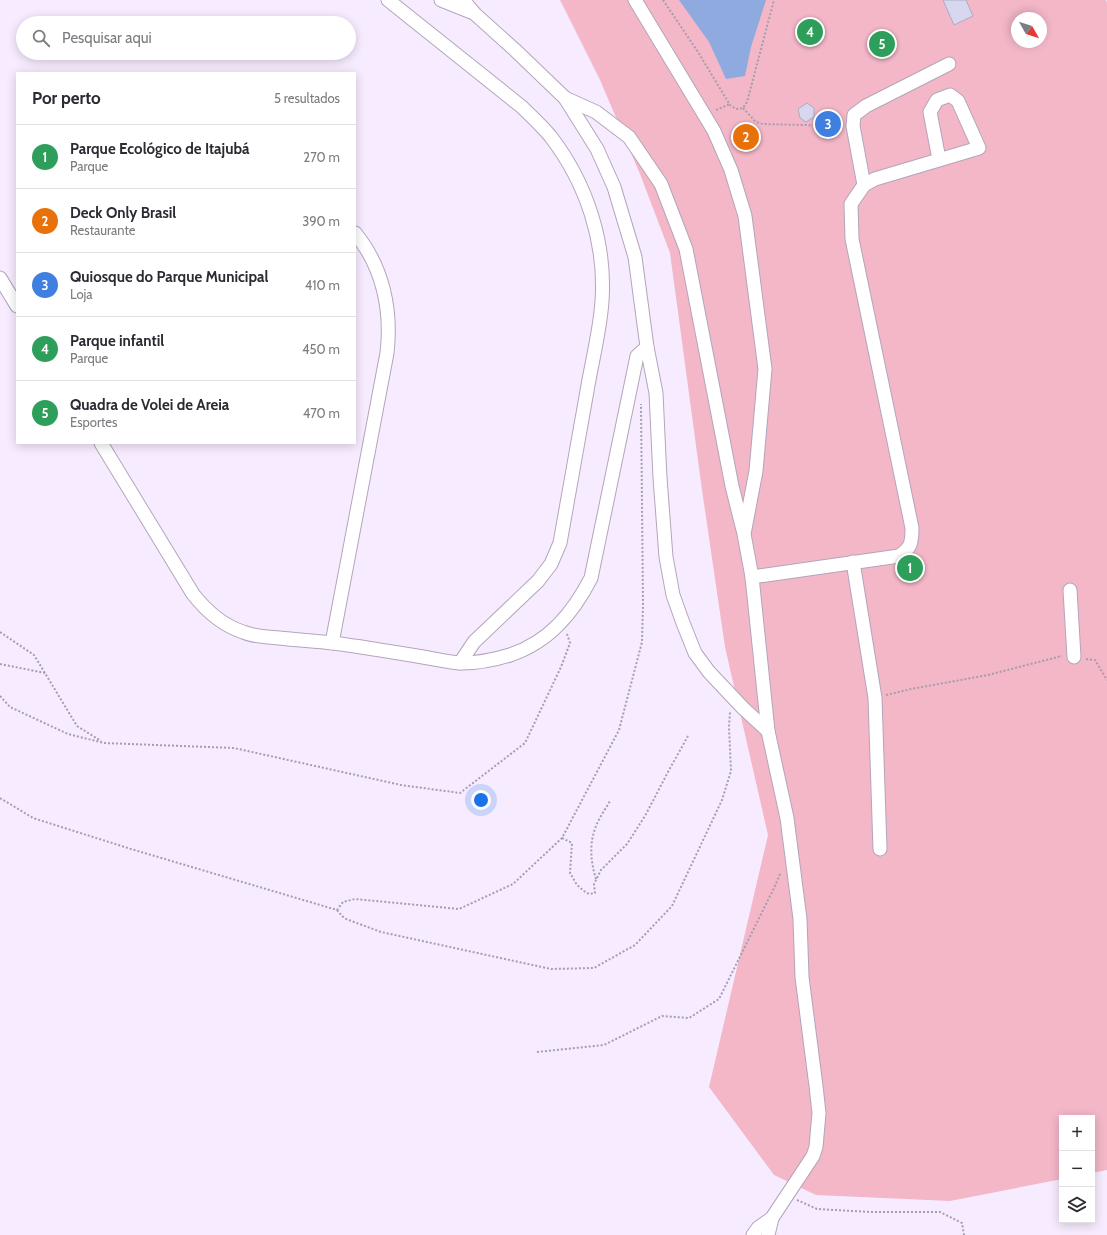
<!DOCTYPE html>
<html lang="pt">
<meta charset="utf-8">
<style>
body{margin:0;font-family:Cabin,sans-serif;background:#f7f7f7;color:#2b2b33}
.controls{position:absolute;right:12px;bottom:12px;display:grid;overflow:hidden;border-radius:0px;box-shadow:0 2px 10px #0003}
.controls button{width:36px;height:36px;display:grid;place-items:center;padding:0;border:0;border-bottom:1px solid #e1e1e2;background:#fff;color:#2b2b33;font:20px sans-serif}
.compass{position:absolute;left:1011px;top:12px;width:36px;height:36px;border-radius:50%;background:#fff;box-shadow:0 2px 10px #0003;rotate:129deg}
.you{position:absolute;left:481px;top:800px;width:14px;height:14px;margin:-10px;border:3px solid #fff;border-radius:50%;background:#1a73e8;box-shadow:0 0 0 6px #1a73e833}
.badge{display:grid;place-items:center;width:26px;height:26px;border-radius:50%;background:#b45309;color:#fff;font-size:13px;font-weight:700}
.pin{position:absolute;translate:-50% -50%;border:2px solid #fff;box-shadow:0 1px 4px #0006}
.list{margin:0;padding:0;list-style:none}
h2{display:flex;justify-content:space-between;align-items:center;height:52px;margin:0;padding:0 16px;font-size:17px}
h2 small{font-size:13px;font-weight:400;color:#7c7c81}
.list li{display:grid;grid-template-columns:26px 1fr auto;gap:12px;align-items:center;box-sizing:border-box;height:64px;padding:0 16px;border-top:1px solid #e1e1e2}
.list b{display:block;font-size:15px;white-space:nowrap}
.list p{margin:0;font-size:13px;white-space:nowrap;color:#7c7c81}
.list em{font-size:13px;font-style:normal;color:#7c7c81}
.icon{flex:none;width:22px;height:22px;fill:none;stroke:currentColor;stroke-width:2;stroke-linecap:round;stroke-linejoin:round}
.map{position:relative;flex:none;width:1107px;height:1235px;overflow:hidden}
.search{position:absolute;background:#fff;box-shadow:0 2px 10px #0003;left:16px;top:16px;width:340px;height:44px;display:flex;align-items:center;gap:10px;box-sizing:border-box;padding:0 14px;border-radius:22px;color:#7c7c81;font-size:15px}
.panel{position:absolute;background:#fff;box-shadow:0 2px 10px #0003;left:16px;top:72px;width:340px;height:372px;border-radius:0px}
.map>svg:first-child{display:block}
.green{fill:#f3b7c8;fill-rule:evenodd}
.water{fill:#8faadf}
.building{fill:#d8d7f0;stroke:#acabc3}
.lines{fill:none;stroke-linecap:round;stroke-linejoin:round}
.minor-casing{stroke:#b3a5bb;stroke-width:15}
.path{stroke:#a69dab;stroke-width:2;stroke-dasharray:2 2;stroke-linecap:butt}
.minor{stroke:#fff;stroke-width:13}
</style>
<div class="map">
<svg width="1107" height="1235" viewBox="0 0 1107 1235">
<rect width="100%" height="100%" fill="#f7ecff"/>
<path class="green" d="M560,0H1106L1107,3V1170L1092,1173V1118H1062V1179L950,1201L816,1195L774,1175L709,1087L768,835L725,647L702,490L670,253L640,174L600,80ZM1017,18H1041V42H1017Z"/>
<polygon class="water" points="679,0 766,0 751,47 745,76 726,79 709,42"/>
<g class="building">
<polygon points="943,0 966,0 973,16 954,25"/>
<polygon points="807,103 814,108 814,117 806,122 800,118 798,109"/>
</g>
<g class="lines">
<g class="minor-casing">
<g id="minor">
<path d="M388,0L522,107C532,117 542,126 551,137C587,184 606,243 602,301C600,331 592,361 587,391C578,442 569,492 560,543L551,564L538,581L474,642L460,663"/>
<polyline points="441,0 471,12"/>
<polyline points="463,0 475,14 515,50 565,98 597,149 614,187 635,257 647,347 656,393 660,478 666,557 673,595 683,623 695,653 709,672 743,708 768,731 787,818 800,919 802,977 816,1086 819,1113 816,1147 813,1156 772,1218 768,1235"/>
<polyline points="635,0 714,131 731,170 745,216 765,369 756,471 744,534 752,577 768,731"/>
<polyline points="565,98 596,112 629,137 661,184 686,249 732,486 743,530"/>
<polyline points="864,185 853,126 854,115 866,106 949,64"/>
<polyline points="0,278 17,306"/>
<path d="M101,443L193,594C207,612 222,625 243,632C255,637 267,637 279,638C297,640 315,641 333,643C363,647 393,652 423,657C436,659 449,663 462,663C478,663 494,660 510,655C549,642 573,613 591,578L637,356L647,347"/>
<polyline points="853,562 875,698 880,849"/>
<path d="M752,577L899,556C911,548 912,543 912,528L852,239L851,204L864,185L875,179L979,148L958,101L950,95L937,100L930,112L939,159"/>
<polyline points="1070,590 1074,657"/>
<path d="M332,643L387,353C392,310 383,267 355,233"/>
<polyline points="753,1235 758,1228 772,1218"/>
</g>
</g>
<g class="path">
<polyline points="663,0 698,52 730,105 736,109 743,108 747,102 774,0"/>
<polyline points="743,108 756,122 763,124 841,126"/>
<polyline points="716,110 730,104"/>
<polyline points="0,632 34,655 77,726 101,741"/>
<polyline points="1086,659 1095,660 1107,680"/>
<polyline points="0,664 45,673"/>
<polyline points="886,695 911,689 988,675 1062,656"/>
<polyline points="0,696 10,707 68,734 104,743 234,748 401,785 460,793 525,743 561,667 570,643 567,634"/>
<polyline points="0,798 33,818 131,849 337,910 343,902 355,899 459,909 513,884 562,838 619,730 642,642 643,604 641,404"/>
<polyline points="562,838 572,843 570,873 577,885 584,891 589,894 595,893 594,884 601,870 627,844 645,816 668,772 688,736"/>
<path d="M596,879C591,863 589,845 595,829C598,819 605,810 610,801"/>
<polyline points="337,910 342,916 346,919 381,932 551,969 594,968 635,945 672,906 722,800 731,771 729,727 730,712"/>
<polyline points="537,1052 604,1045 662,1016 689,1018 719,999 774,888 781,872"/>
<polyline points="797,1200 817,1209 871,1212 940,1212 962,1223 964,1235"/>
</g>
<use href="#minor" class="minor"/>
</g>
</svg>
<div class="controls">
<button>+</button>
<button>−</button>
<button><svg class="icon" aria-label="layers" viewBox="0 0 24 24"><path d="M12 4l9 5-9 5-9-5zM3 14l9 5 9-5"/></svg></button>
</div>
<svg class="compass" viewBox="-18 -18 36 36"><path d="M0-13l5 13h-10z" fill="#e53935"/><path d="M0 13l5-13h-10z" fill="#7c7c81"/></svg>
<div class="you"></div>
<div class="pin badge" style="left:910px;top:568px;background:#2e9e5b">1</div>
<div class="pin badge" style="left:746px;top:137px;background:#e8710a">2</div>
<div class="pin badge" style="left:828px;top:124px;background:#3f7fe0">3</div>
<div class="pin badge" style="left:810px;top:32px;background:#2e9e5b">4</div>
<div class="pin badge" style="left:882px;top:44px;background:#2e9e5b">5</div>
<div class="search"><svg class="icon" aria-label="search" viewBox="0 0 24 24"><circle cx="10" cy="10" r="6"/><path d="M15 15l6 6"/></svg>Pesquisar aqui</div>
<section class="panel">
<h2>Por perto<small>5 resultados</small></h2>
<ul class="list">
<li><span class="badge" style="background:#2e9e5b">1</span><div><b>Parque Ecológico de Itajubá</b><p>Parque</p></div><em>270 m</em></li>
<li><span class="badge" style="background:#e8710a">2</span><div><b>Deck Only Brasil</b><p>Restaurante</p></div><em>390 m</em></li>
<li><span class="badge" style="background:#3f7fe0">3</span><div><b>Quiosque do Parque Municipal</b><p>Loja</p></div><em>410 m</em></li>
<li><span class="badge" style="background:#2e9e5b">4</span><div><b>Parque infantil</b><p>Parque</p></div><em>450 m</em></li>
<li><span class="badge" style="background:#2e9e5b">5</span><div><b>Quadra de Volei de Areia</b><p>Esportes</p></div><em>470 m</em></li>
</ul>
</section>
</div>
